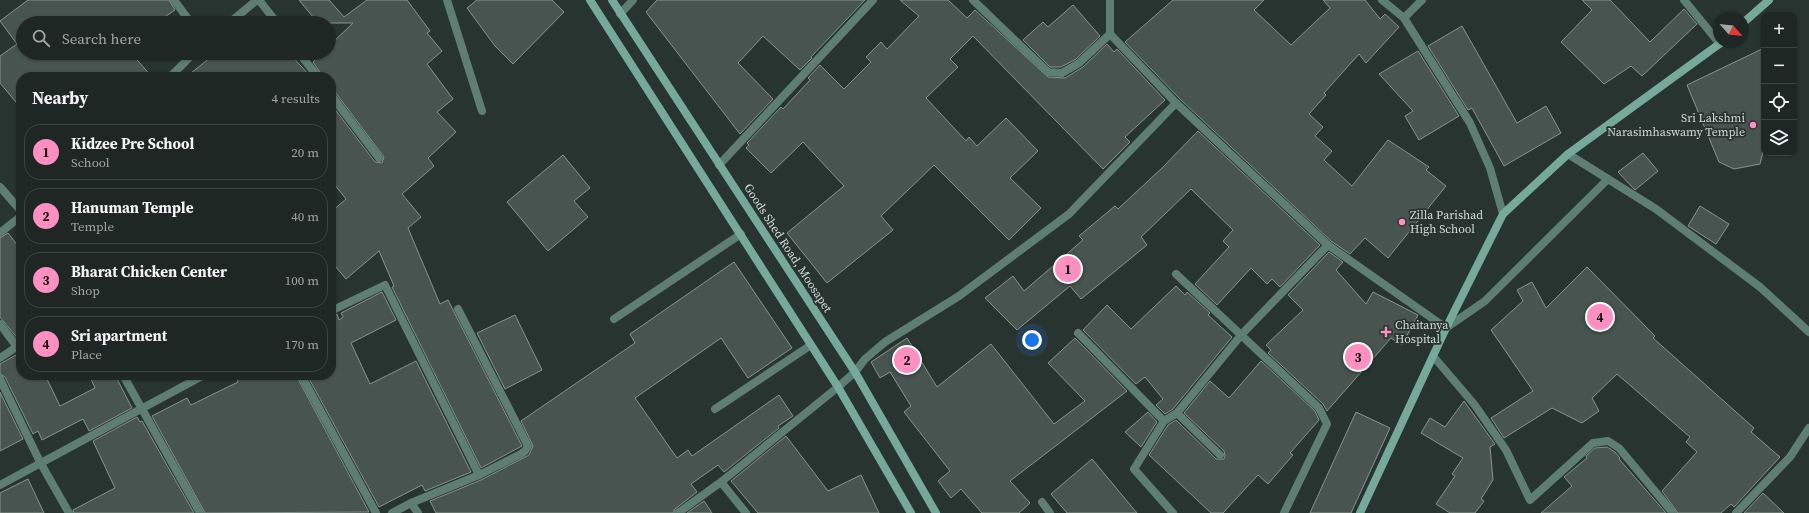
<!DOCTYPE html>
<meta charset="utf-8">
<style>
body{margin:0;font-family:"Source Serif 4",serif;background:#262f2c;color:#f1f3f6}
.controls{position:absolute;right:12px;top:12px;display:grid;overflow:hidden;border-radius:8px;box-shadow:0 1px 3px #0004}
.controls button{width:36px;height:36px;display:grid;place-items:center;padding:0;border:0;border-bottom:1px solid #3c4441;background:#1e2724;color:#f1f3f6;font:20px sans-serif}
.compass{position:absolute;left:1713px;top:12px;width:36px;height:36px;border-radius:50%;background:#1e2724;box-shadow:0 1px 3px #0004;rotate:117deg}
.you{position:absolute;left:1032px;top:340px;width:14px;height:14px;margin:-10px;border:3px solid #fff;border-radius:50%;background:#1a73e8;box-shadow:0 0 0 6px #1a73e833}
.badge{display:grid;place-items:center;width:26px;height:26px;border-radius:50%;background:#fd8fc1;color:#111;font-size:13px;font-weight:700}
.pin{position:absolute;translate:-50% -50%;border:2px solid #fff;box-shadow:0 1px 4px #0006}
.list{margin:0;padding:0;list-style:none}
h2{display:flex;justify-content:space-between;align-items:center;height:52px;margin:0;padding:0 16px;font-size:17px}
h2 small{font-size:13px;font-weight:400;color:#a1a5a6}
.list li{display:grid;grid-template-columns:26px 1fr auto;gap:12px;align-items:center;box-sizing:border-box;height:56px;margin:0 8px 8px;padding:0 8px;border:1px solid #3c4441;border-radius:16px}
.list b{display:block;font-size:15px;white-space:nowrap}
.list p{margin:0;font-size:13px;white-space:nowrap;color:#a1a5a6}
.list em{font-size:13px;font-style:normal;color:#a1a5a6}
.icon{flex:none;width:22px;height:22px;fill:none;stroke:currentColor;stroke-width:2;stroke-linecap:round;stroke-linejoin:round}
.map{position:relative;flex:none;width:1809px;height:513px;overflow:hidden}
.search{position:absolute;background:#1e2724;box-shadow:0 1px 3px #0004;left:16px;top:16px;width:320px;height:44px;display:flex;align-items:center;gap:10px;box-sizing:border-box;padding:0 14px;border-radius:22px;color:#a1a5a6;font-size:15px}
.panel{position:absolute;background:#1e2724;box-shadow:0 1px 3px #0004;left:16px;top:72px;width:320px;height:308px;border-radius:16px}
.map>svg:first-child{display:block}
.building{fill:#48544f;stroke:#86948f}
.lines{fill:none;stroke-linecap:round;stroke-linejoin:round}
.lane{stroke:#5e7e73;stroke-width:8}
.street{stroke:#5e7e73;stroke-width:8}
.secondary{stroke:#76a999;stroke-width:8}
.poi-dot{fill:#fd8fc1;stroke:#283430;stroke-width:1.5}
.labels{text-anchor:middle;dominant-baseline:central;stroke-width:3.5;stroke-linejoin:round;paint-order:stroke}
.poi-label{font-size:12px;fill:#d2d9d6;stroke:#283430;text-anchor:start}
.street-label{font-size:12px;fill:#d2d9d6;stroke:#283430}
</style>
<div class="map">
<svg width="1809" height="513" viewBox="0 0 1809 513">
<rect width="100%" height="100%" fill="#283430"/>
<g class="building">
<polygon points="28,0 169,0 175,10 156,23 23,23 23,53 131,53 152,77 21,77 21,108 0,83 0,56 17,44 0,21"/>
<polygon points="299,0 329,0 344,17 367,0 407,0 430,31 427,33 442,51 427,64 453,99 437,112 456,132 428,158 434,166 402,194 421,217 408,228 440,304 448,300 522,446 481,468 392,287 394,286 379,251 346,279 331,261 331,212 346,199 331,180 331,104 375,162 382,163 384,157 335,92 331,90 331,77 323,77 313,62 322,53 329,53 329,46 353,23 318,23"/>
<polygon points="477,0 552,0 564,12 513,64 495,46 467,8"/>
<polygon points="657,0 865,0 811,57 812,58 800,70 763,36 738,63 773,99 740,134 646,12"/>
<polygon points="900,0 948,0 967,18 975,10 1048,77 1065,78 1083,67 1107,44 1114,52 1117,49 1165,100 1125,137 1130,142 1103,169 973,36 950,59 958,67 926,98 966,141 969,137 977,146 1006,118 1038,151 1010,178 1041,208 1009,240 934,165 881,216 893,230 827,283 787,233 844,186 803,142 771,173 746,148 749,145 747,143 781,107 783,109 810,80 808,78 820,65 844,89 871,62 866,57 881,42 887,49 919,16"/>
<polygon points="1173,0 1264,0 1254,10 1291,45 1330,8 1323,0 1365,0 1380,19 1385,14 1399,27 1366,63 1359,54 1324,93 1326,95 1309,114 1323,127 1315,136 1332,151 1324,160 1352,186 1388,140 1429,167 1426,170 1446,186 1388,258 1365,238 1350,254 1331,241 1180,99 1125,42"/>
<polygon points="1582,0 1610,0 1650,42 1684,9 1697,24 1642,76 1631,66 1604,84 1561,42 1592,10"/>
<polygon points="1073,5 1100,36 1076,59 1061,67 1050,67 1023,40 1043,22 1048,27"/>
<polygon points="248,16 254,23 240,23"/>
<polygon points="1462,26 1517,123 1546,106 1561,133 1504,166 1472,108 1468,110 1428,46"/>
<polygon points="1764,48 1764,148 1760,164 1734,169 1719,162 1687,85"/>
<polygon points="1418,51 1459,116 1419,140 1405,116 1413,111 1379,74"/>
<polygon points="216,53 289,53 311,77 186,77"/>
<polygon points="1198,131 1320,245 1280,287 1272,279 1267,284 1251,268 1217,305 1195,284 1229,247 1223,241 1233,230 1191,189 1141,237 1147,245 1081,299 1070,286 1017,330 985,298 1013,276 1024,291 1083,240 1079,236 1115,206 1118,209 1162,168"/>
<polygon points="1643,153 1658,171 1635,190 1618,172"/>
<polygon points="563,155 590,188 574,201 588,217 548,251 507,202"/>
<polygon points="1700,206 1729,224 1716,244 1688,226"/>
<polygon points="8,233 21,250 21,339 18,339 0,317 0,238"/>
<polygon points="1329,252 1343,262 1336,270 1366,304 1373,292 1418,315 1402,345 1391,338 1327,411 1323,404 1268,353 1271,350 1266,345 1303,310 1288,295"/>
<polygon points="734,262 792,348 748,378 721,338 635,398 677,458 688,450 692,456 779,395 793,416 778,426 779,428 724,472 718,465 691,484 697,492 675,509 673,513 436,513 430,501 481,480 529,455 533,446 521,421 635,343 630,334"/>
<polygon points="1587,267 1655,336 1653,338 1754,428 1751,432 1780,457 1734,507 1731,504 1721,513 1678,513 1662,491 1697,452 1686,442 1690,437 1617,374 1592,398 1599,411 1582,423 1552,408 1504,438 1491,418 1533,391 1491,330 1523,301 1517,290 1532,282 1546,308"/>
<polygon points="1176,286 1185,295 1187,292 1210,313 1208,315 1232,337 1173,409 1165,414 1156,405 1163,399 1145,377 1136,384 1083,330 1107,305 1131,329"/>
<polygon points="382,292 396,320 351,343 370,384 416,361 471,472 425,491 422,485 379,507 307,375 331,375 331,316 337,314 339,320 343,317 341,313"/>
<polygon points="515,315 542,370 505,389 477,333"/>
<polygon points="907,338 937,387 991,344 1054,424 1085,401 1048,363 1075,338 1127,391 1010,481 1030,503 1019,513 982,513 961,489 951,498 938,481 950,471 904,412 911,406 890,372 880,378 871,362"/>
<polygon points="21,352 21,375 45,375 60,406 95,388 89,375 115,375 132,408 89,431 83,419 42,440 38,431 33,434 5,377 0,374 0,364"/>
<polygon points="1261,361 1315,411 1319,420 1290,453 1293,455 1268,484 1258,475 1223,513 1211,513 1149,455 1168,425 1176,420 1216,459 1224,459 1225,456 1224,451 1184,413 1210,381 1229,398"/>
<polygon points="235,375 296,375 369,512 205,513 152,416 187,398 191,405 238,382"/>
<polygon points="0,392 23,439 0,451"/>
<polygon points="1464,401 1495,444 1490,447 1493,480 1481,499 1484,501 1475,513 1450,513 1436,504 1455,476 1452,474 1463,458 1421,433 1430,418 1445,427"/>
<polygon points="1148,412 1157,422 1141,447 1125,432"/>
<polygon points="1356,412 1390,428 1351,513 1310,513"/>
<polygon points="137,417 140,422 142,421 194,513 74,513 73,510 115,488 93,441"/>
<polygon points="786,436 828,491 861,475 879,513 758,513 731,481"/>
<polygon points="1607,447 1615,452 1620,458 1619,459 1666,513 1541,513 1572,486 1564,477 1587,458 1586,456 1595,448"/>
<polygon points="1092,459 1137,513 1067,513 1051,494"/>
<polygon points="28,479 44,513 0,513 0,493"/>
<polygon points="1763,493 1784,513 1744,513"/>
<polygon points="704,501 712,513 687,513"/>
</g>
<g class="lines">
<g class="lane">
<polyline points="614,319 741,234"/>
<polyline points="715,409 811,345"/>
</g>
<g class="street">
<polyline points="174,0 191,23"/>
<polyline points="259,0 277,23"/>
<polyline points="447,0 482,111"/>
<polyline points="973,0 1048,72 1062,73 1079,63 1110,34"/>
<polyline points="1110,0 1110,34 1176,103 1328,245 1446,328 1485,301 1608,179"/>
<polyline points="1382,0 1404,18 1470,123 1490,168 1503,214"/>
<polyline points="1684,0 1720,44"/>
<polyline points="620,14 633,0"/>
<polyline points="1404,18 1422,0"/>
<polyline points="229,23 257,0"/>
<polyline points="299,53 318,77"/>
<polyline points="170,77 194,53"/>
<polyline points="331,95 379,158"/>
<polyline points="1568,154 1656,209 1760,287 1809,332"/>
<polyline points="719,165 873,0"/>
<polyline points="0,187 21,211"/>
<polyline points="0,233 21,216"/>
<polyline points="1176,274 1319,408 1327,424 1284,513"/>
<polyline points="331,311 385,285 479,475"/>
<polyline points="0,324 17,347"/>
<polyline points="1078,333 1164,421"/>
<polyline points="1433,356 1474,404 1506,450 1530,500 1593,443 1608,441 1619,448 1673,513"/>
<polyline points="0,358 21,344"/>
<polyline points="123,375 200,513"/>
<polyline points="301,375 376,513"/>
<polyline points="0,379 40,462 69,513"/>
<polyline points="1177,413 1220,455"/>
<polyline points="721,482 746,513"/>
<polyline points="0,485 204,375"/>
<polyline points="1042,502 1050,513"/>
<polyline points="411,503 418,513"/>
<polyline points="392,513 411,503 479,475 521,454 525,451 528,446 458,309"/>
<polyline points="678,513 721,482 838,387 855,372 865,359 885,342 959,296 1069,214 1176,103"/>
<polyline points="1173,513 1134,469 1164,421 1177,413 1242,334 1328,245"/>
<polyline points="1736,513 1790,457 1809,428"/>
</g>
<g class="secondary">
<polyline points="590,0 838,387 911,513"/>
<polyline points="612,0 855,372 936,513"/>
<polyline points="1743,23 1769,0"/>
<polyline points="1360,513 1446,328 1503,214 1568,154 1722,42"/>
</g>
</g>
<g class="poi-dot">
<circle cx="1753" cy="125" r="4"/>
<circle cx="1402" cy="222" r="4"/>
<path d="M1384 326h4v4h4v4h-4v4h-4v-4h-4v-4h4z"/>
</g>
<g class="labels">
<g class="poi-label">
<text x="1745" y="118" text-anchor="end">Sri Lakshmi<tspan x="1745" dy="14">Narasimhaswamy Temple</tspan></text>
<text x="1410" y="215">Zilla Parishad<tspan x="1410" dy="14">High School</tspan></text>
<text x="1395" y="325">Chaitanya<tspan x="1395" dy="14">Hospital</tspan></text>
</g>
<g class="street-label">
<text transform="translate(788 248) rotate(57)">Goods Shed Road, Moosapet</text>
</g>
</g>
</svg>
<div class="controls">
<button>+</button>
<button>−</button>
<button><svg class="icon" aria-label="locate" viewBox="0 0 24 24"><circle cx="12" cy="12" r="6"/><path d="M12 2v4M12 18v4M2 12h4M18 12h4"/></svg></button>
<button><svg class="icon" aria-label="layers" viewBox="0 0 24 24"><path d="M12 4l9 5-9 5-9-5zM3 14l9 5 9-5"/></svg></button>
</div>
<svg class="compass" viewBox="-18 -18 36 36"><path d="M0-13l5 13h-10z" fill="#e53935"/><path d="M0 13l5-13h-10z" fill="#a1a5a6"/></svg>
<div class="you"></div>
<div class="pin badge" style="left:1068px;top:269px">1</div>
<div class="pin badge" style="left:907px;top:360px">2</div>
<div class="pin badge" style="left:1358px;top:357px">3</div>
<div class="pin badge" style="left:1600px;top:317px">4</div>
<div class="search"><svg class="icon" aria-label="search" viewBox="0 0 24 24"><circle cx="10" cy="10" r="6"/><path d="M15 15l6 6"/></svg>Search here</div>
<section class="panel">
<h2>Nearby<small>4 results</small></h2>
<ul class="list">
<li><span class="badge">1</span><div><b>Kidzee Pre School</b><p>School</p></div><em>20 m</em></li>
<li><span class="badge">2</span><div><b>Hanuman Temple</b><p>Temple</p></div><em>40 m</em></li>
<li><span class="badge">3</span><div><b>Bharat Chicken Center</b><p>Shop</p></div><em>100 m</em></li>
<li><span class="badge">4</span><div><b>Sri apartment</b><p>Place</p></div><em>170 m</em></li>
</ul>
</section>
</div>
